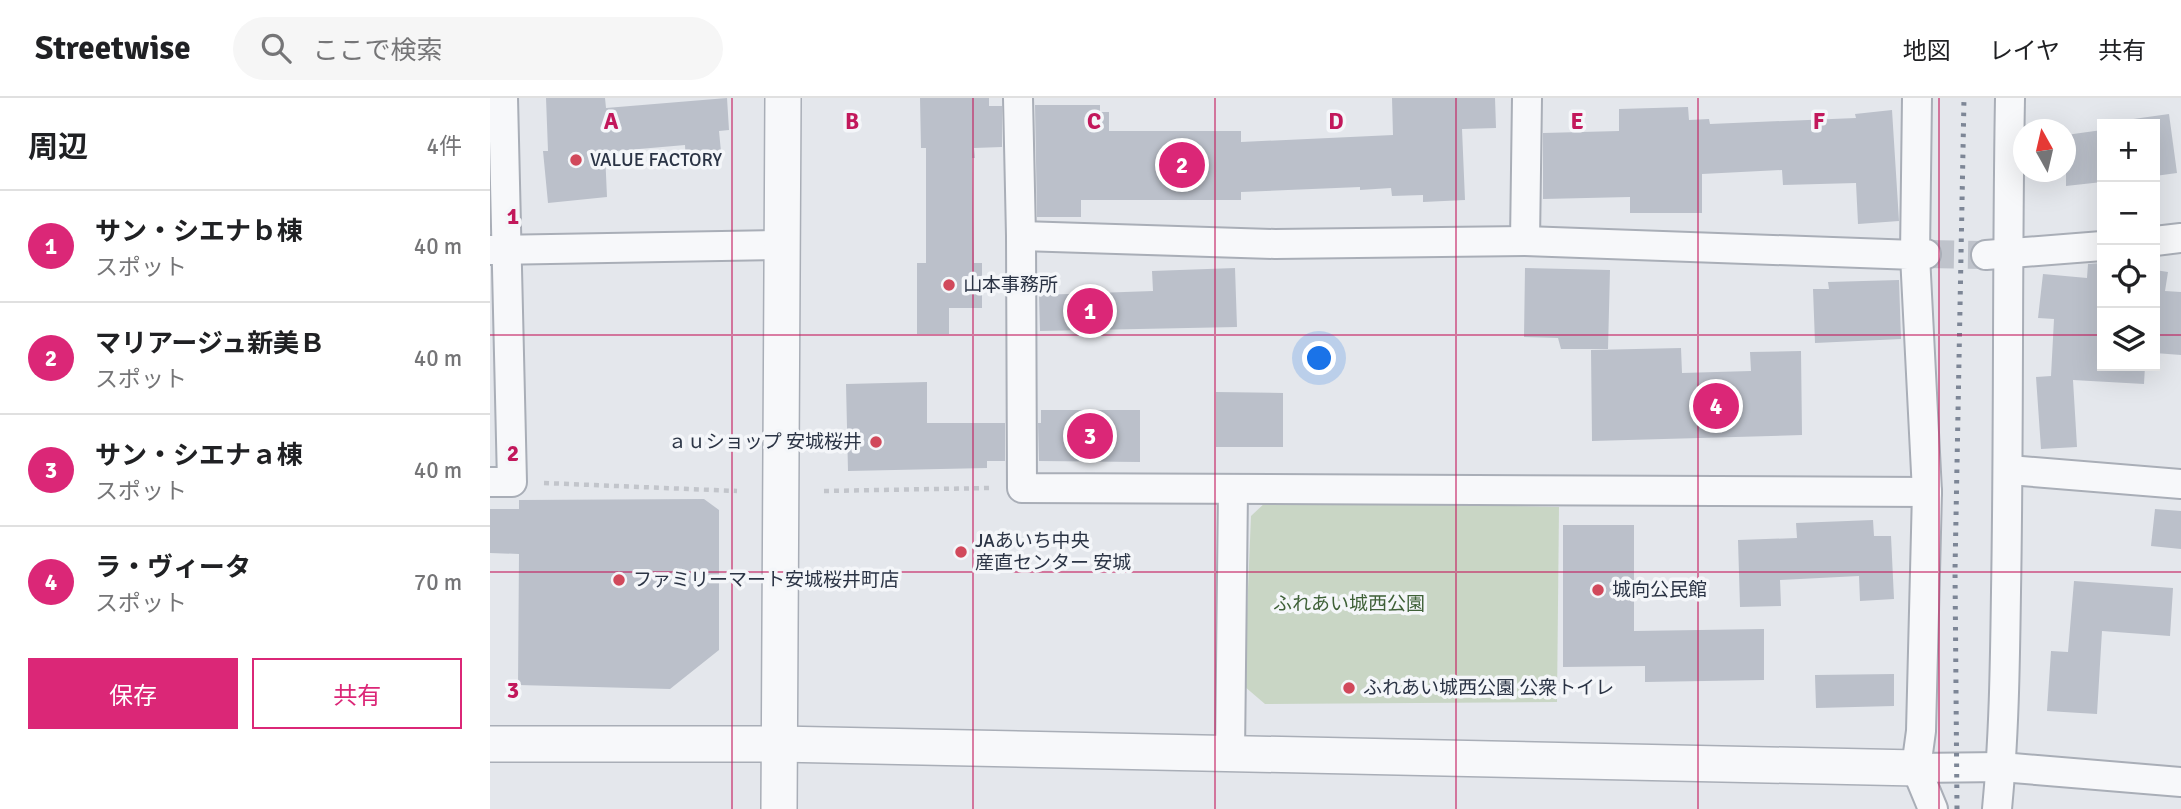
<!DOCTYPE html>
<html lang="ja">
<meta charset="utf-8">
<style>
body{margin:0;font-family:Signika,"Noto Sans JP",sans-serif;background:#f6f6f6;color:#202124}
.controls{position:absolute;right:21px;top:21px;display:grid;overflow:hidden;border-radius:0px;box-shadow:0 7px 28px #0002}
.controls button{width:63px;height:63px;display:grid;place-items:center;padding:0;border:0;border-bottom:2px solid #e0e0e0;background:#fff;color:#202124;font:35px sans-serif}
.compass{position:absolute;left:1523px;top:21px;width:63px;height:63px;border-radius:50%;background:#fff;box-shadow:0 7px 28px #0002;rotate:352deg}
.you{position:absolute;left:830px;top:261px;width:24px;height:24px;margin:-18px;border:5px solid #fff;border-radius:50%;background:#1a73e8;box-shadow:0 0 0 10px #1a73e833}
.badge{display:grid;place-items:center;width:46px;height:46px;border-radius:50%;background:#db2777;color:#fff;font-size:23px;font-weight:700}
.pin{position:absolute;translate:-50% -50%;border:4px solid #fff;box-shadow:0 2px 7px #0006}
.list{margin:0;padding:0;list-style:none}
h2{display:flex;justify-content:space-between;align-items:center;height:91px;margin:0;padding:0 28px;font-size:30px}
h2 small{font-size:23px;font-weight:400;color:#757577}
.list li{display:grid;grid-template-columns:46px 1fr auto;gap:21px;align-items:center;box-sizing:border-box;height:112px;padding:0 28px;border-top:2px solid #e0e0e0}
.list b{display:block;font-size:26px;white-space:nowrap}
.list p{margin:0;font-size:23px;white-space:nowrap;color:#757577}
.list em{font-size:23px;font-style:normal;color:#757577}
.actions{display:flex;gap:14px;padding:21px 28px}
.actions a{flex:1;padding:16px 0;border:2px solid #db2777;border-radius:0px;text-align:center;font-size:24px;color:#db2777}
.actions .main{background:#db2777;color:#fff}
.icon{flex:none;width:38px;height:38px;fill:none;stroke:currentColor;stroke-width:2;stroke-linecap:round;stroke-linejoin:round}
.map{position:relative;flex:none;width:1691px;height:711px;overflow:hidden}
header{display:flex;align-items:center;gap:42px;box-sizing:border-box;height:98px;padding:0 35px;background:#fff;border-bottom:2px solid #e0e0e0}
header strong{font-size:33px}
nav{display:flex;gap:38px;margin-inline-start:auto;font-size:24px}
.search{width:490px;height:63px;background:#f6f6f6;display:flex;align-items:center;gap:18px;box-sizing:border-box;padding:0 24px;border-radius:38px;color:#757577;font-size:26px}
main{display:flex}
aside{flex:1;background:#fff}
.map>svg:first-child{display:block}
.green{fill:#c9d6c5}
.building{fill:#bbc0ca}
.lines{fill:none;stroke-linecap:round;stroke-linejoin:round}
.minor-tunnel{stroke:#bfc3cb;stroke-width:28;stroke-dasharray:28 14;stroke-linecap:butt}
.minor-casing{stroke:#a9aeb7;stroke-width:32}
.tertiary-casing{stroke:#a9aeb7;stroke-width:38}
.path{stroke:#c2c5cb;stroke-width:4.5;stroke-dasharray:5 5;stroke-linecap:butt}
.minor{stroke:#f7f8fa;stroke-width:28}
.tertiary{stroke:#f7f8fa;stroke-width:35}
.rail{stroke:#7d8696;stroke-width:5;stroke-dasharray:3.5 7;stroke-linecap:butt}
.grid{fill:none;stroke:#c2185b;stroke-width:2;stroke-opacity:0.55}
.poi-dot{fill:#d1495b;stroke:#f4f6f9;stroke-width:2.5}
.labels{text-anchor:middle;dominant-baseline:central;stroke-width:7;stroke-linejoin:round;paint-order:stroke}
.poi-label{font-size:19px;fill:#2b3445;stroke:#f4f6f9;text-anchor:start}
.park-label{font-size:19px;fill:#3f6138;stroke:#f4f6f9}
.grid-label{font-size:23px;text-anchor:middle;font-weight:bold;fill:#c2185b;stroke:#f4f6f9;stroke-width:7;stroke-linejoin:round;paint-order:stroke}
</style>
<header>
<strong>Streetwise</strong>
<div class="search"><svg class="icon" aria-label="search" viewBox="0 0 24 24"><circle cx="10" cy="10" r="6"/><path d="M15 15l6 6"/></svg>ここで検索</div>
<nav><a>地図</a><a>レイヤ</a><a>共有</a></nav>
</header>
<main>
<aside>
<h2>周辺<small>4件</small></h2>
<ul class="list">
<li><span class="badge">1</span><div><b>サン・シエナｂ棟</b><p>スポット</p></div><em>40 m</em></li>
<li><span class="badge">2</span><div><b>マリアージュ新美Ｂ</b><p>スポット</p></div><em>40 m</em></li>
<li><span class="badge">3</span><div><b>サン・シエナａ棟</b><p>スポット</p></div><em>40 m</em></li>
<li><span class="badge">4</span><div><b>ラ・ヴィータ</b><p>スポット</p></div><em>70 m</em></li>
</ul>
<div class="actions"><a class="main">保存</a><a>共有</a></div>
</aside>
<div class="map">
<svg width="1691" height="711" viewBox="0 0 1691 711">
<rect width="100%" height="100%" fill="#e4e7ec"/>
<polygon class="green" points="777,403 1069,409 1067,604 775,606 754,588 761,418"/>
<g class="building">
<polygon points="56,0 115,0 116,10 237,0 239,32 229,33 232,64 196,67 195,47 115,54 117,99 58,105 53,53 58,53"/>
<polygon points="430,0 499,0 499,8 512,8 512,49 484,50 485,60 482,60 484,165 492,165 492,210 459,210 459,236 427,236 427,165 436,165 436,50 431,50"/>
<polygon points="902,0 1005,0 1006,30 972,31 975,102 933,104 933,97 902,98 901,90 870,92 870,89 751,94 751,102 591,102 591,119 547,119 545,7 610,7 610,14 619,14 619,33 751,33 751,44 903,37"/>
<polygon points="1198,9 1199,22 1219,21 1220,26 1366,20 1365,16 1402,12 1409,123 1368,126 1366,85 1293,87 1292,72 1212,76 1212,115 1140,115 1140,99 1053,101 1053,35 1129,33 1129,11"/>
<polygon points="1679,16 1687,75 1665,78 1665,26 1636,26 1636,22"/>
<polygon points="1612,32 1612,84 1576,88 1576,37"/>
<polygon points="1612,165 1612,268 1655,268 1654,286 1583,282 1587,349 1551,351 1546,279 1561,278 1564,221 1548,220 1553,176 1597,180 1598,166"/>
<polygon points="745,170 747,229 550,233 549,197 663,193 662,173"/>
<polygon points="1035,170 1120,172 1118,251 1071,251 1068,240 1034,239"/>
<polygon points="1665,172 1678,174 1675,193 1691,194 1691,257 1665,255"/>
<polygon points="1409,182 1411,241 1325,245 1323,191 1339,191 1338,184"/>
<polygon points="1191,250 1192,275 1261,273 1260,254 1311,253 1312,337 1102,343 1101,252"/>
<polygon points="437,284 437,325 515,325 515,363 497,363 497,370 358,373 356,286"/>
<polygon points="726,294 793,295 793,349 726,349"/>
<polygon points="551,312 650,312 650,364 549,363 548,325 551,325"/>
<polygon points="214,401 229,412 229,552 180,591 28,587 29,456 0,455 0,411 29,411 29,402"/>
<polygon points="1665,411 1691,413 1691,451 1661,448"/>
<polygon points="1383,422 1384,438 1401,438 1404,501 1370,503 1369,478 1290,482 1291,508 1250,509 1248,442 1307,440 1306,425"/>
<polygon points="1073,427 1144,427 1144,533 1274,531 1274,582 1155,584 1155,568 1073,569"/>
<polygon points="1584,483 1683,490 1680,538 1612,533 1607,616 1557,613 1561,553 1578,554"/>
<polygon points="1404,576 1404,608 1326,610 1325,577"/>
</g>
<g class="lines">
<polyline class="minor-tunnel" points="1436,156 1496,157"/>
<g class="minor-casing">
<g id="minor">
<polyline points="528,0 531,138 532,390 1437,394"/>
<polyline points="1427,0 1425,157 1436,156"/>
<polyline points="531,138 785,146 1035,143 1425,157 1437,394 1431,633 1426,670 1443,711"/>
<polyline points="1035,143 1037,0"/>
<polyline points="1665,143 1691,140"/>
<polyline points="1,152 292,147"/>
<polyline points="1496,157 1612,148"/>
<polyline points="1519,372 1691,386"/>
<polyline points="0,384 22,384 13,0"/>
<polyline points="740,656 743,391"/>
<polyline points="1426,670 1511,669 1691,684"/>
<path d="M1507,711C1514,639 1515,566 1516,494C1519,329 1517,165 1520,0"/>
</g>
</g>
<g class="tertiary-casing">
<g id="tertiary">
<polyline points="0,646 289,646 1426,670"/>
<polyline points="289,711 293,0"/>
</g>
</g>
<g class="path">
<polyline points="54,385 247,393"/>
<polyline points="334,393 500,390"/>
</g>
<use href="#minor" class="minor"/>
<use href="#tertiary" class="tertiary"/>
<polyline class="rail" points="1467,711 1465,472 1474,0"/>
</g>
<path class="grid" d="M242,0V711M483,0V711M725,0V711M966,0V711M1208,0V711M1449,0V711M0,237H1612M1665,237H1691M0,474H1691"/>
<g class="poi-dot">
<circle cx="86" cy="62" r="7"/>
<circle cx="459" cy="187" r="7"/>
<circle cx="386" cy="344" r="7"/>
<circle cx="471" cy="454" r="7"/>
<circle cx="129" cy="482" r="7"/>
<circle cx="1108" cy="492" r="7"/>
<circle cx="859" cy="590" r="7"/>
</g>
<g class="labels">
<g class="poi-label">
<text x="100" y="62">VALUE FACTORY</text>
<text x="473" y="187">山本事務所</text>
<text x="372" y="344" text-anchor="end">ａｕショップ 安城桜井</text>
<text x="485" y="443">JAあいち中央<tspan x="485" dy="22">産直センター 安城</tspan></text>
<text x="143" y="482">ファミリーマート安城桜井町店</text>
<text x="1122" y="492">城向公民館</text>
<text x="873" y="590">ふれあい城西公園 公衆トイレ</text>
</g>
<g class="park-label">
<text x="859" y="506">ふれあい城西公園</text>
</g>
</g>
<g class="grid-label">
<text x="121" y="31">A</text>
<text x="362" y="31">B</text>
<text x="604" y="31">C</text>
<text x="846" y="31">D</text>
<text x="1087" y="31">E</text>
<text x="1329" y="31">F</text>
<text x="23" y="126">1</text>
<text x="23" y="363">2</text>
<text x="23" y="600">3</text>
</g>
</svg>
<div class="controls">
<button>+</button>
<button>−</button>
<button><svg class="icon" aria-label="locate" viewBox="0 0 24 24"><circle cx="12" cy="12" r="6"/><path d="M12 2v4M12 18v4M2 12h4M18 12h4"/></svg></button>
<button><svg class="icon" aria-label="layers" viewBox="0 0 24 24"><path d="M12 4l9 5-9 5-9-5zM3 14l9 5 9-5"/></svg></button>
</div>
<svg class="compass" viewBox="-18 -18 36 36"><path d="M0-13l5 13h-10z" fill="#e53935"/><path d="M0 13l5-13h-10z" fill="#757577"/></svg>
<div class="you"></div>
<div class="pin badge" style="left:600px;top:213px">1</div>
<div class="pin badge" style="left:692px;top:67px">2</div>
<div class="pin badge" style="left:600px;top:338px">3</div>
<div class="pin badge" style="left:1226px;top:308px">4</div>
</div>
</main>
